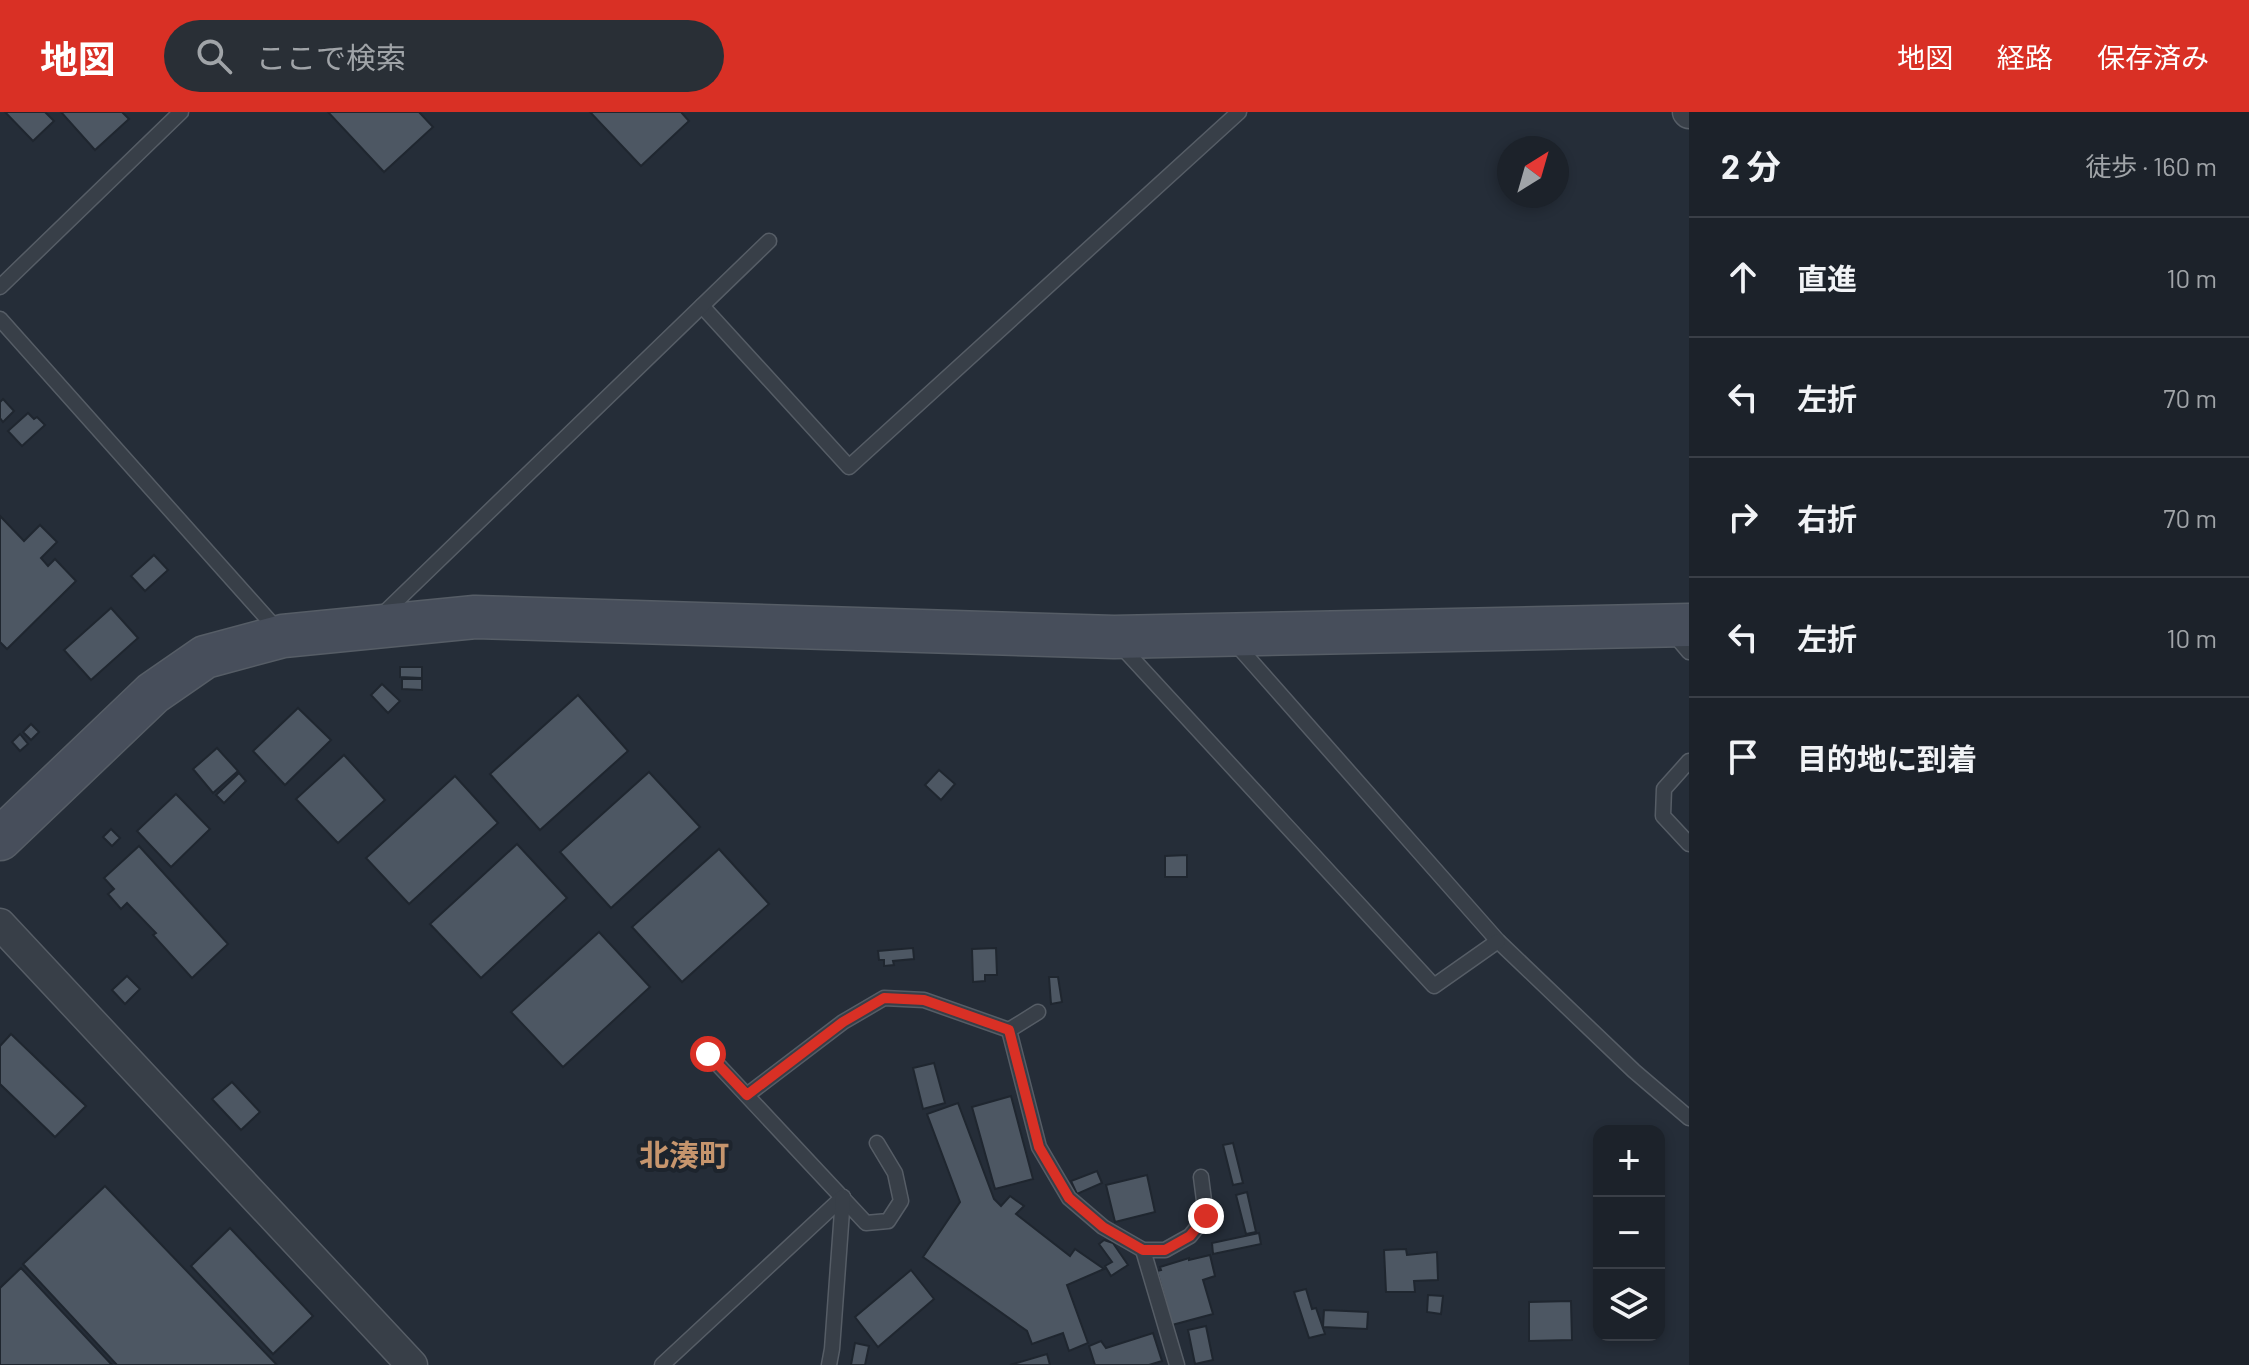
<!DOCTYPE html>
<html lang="ja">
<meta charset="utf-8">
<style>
body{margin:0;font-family:Barlow,"Noto Sans JP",sans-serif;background:#292f36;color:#f1f3f6}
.controls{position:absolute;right:24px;bottom:24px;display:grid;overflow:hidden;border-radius:16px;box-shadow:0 4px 12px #0003}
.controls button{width:72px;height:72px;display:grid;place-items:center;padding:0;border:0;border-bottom:2px solid #3a3f47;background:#1c222a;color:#f1f3f6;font:40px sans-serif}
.compass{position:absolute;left:1497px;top:24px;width:72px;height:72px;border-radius:50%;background:#1c222a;box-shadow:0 4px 12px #0003;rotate:37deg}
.stop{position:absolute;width:24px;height:24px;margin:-18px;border:6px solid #d93025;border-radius:50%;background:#fff}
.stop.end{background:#d93025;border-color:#fff;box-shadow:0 2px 8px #0008}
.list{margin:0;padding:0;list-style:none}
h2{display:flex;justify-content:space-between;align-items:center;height:104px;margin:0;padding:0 32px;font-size:34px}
h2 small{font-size:26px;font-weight:400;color:#a0a4a8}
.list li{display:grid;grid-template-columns:52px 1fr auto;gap:24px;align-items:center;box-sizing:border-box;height:120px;padding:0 32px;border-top:2px solid #3a3f47}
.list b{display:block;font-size:30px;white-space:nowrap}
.list em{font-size:26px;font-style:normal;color:#a0a4a8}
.icon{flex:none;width:44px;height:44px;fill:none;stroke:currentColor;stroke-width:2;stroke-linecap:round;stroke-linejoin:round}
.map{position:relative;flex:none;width:1689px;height:1253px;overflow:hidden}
header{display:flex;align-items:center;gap:48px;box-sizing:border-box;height:112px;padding:0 40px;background:#d93025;color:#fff}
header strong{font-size:38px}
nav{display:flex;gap:44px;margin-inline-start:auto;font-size:28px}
.search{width:560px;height:72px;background:#292f36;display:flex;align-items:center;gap:20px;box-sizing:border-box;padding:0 28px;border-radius:44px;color:#a0a4a8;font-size:30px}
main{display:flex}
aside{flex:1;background:#1c222a}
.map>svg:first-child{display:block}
.building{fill:#4d5763;stroke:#1f262f;stroke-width:2}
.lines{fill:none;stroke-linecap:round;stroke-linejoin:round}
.lane-casing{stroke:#565d66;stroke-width:17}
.street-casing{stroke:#565d66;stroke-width:33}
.secondary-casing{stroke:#565d66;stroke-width:45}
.lane{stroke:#383f48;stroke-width:14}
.street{stroke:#383f48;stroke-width:30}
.secondary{stroke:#474e5b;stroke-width:42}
.route{stroke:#d93025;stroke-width:10}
.labels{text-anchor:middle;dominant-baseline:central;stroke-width:8;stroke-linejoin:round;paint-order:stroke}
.quarter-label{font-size:30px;font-weight:bold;fill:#c6956d;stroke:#1d242d}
</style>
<header>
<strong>地図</strong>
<div class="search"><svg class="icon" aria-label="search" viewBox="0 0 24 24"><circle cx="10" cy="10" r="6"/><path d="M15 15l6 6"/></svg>ここで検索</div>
<nav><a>地図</a><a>経路</a><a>保存済み</a></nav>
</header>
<main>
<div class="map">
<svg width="1689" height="1253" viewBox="0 0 1689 1253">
<rect width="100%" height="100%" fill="#252d38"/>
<g class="building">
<polygon points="5,0 45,0 54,9 33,29"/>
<polygon points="61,0 122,0 129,7 95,38"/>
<polygon points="328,0 419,0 433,15 384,60"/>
<polygon points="590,0 681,0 689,9 641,54"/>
<polygon points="3,287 14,299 3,310 0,306 0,290"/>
<polygon points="28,301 34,307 37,305 45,313 22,334 8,319"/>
<polygon points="0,404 24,429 40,413 57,430 41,446 48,454 55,447 76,469 7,537 0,530"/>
<polygon points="154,443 168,458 145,479 131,464"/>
<polygon points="111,496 138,526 91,568 64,538"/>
<polygon points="400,555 422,555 422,566 400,565"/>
<polygon points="402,567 422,567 422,578 402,577"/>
<polygon points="382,572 400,589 388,601 371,583"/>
<polygon points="578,583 628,639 540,718 490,662"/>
<polygon points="298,596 331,628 285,673 253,639"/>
<polygon points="31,612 39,620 31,628 23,620"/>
<polygon points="20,622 28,632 20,639 12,630"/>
<polygon points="217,636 238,659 213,681 193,657"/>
<polygon points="344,643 385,688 338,731 296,687"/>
<polygon points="939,658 955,672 941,688 925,673"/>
<polygon points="649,660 700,715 611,796 560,740"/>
<polygon points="239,661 246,669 224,691 216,683"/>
<polygon points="455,664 498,711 409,792 366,746"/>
<polygon points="176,682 210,717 171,755 137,719"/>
<polygon points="111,717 120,726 112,734 103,725"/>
<polygon points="517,732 567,786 481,866 430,812"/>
<polygon points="139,734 228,832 192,866 153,823 156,821 127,791 121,797 108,782 114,777 104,766"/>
<polygon points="719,737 769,792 682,870 632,815"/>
<polygon points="1187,743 1187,765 1165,765 1165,744"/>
<polygon points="599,820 650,875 563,955 511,900"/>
<polygon points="913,836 914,847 893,849 894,853 884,854 884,848 879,848 878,839"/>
<polygon points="996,836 997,863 985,863 985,869 973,870 972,837"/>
<polygon points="127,864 140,877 125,892 112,878"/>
<polygon points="1049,865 1058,865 1062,890 1051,892"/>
<polygon points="11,922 86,994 55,1025 0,972 0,934"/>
<polygon points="934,951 945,991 923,997 913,956"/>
<polygon points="232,970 260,1000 241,1018 212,987"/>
<polygon points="1011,984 1033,1067 995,1077 972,995"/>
<polygon points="958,991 994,1087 1001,1094 1010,1084 1024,1094 1016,1102 1070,1144 1075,1137 1104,1157 1067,1173 1088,1231 1069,1239 1063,1221 1032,1232 1027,1219 923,1145 960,1090 927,1002"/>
<polygon points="1233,1031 1243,1071 1233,1073 1223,1033"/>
<polygon points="1097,1059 1102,1071 1077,1082 1071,1069"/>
<polygon points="1147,1063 1155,1100 1115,1110 1106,1073"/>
<polygon points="105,1074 277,1253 117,1253 23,1152"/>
<polygon points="1247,1080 1256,1120 1246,1122 1236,1083"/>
<polygon points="230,1116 313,1204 273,1242 191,1154"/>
<polygon points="1259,1121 1261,1132 1213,1142 1212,1131"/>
<polygon points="1104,1128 1113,1131 1128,1153 1111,1164 1105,1154 1112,1150 1099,1132"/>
<polygon points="1406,1137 1407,1143 1437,1140 1438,1168 1414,1169 1415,1180 1386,1180 1384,1138"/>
<polygon points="1210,1143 1215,1164 1203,1168 1213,1202 1172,1213 1157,1159 1161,1158 1160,1155 1189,1146 1189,1148"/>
<polygon points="21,1156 112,1253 0,1253 0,1176"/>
<polygon points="911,1158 934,1187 878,1235 855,1205"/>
<polygon points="1306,1177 1312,1197 1316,1196 1325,1222 1309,1226 1294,1180"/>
<polygon points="1428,1183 1443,1184 1441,1202 1427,1200"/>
<polygon points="1571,1189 1572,1228 1529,1229 1529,1190"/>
<polygon points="1324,1198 1368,1200 1367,1217 1323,1215"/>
<polygon points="1206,1214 1213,1248 1195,1252 1188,1218"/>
<polygon points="1153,1221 1162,1249 1149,1253 1095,1253 1089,1234 1101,1229 1106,1236"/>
<polygon points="855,1231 869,1234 865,1253 851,1253"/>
<polygon points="1047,1242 1050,1253 1010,1253"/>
</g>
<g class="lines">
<g class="lane-casing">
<g id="lane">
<polyline points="0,175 181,0"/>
<polyline points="702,194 849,355 1239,0"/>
<polyline points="0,207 280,521"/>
<polyline points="381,504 769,129"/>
<polyline points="1672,520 1689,540"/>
<polyline points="1235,531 1498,829 1634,959 1689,1006"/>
<polyline points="1119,532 1434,874 1498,829"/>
<polyline points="1689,649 1664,677 1663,704 1689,732"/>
<polyline points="1038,900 1009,918 1039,1035 1069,1086 1103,1115 1143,1138 1165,1138 1190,1124 1206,1104 1201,1065"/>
<polyline points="708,942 866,1111 888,1109 901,1089 895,1061 877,1031"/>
<polyline points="747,983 843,910 884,886 924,888 1009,918"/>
<polyline points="1143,1138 1177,1253"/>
<polyline points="662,1253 843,1085"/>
<polyline points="829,1253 832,1237 843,1085"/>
</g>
</g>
<g class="street-casing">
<g id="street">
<polyline points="1688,0 1689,1"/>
<polyline points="0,812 412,1253"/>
</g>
</g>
<g class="secondary-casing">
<polyline id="secondary" points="0,727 153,581 205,545 283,524 475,505 1114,525 1689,513"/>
</g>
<use href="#lane" class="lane"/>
<use href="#street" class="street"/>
<use href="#secondary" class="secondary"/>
</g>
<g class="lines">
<polyline class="route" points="708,942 747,983 843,910 884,886 924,888 1009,918 1039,1035 1069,1086 1103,1115 1143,1138 1165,1138 1190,1124 1206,1104"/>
</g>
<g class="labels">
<g class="quarter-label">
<text x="684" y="1042">北湊町</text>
</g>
</g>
</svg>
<div class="controls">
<button>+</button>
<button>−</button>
<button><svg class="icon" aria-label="layers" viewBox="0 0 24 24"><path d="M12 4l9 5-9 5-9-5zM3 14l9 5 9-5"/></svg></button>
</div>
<svg class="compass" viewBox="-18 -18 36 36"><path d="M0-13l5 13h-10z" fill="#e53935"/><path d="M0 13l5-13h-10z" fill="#a0a4a8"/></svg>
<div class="stop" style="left:708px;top:942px"></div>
<div class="stop end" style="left:1206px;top:1104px"></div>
</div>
<aside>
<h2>2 分<small>徒歩 · 160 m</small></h2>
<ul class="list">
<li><svg class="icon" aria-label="ahead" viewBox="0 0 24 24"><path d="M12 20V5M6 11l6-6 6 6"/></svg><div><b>直進</b></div><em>10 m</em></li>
<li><svg class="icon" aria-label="left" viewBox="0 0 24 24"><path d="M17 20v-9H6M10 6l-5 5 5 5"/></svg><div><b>左折</b></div><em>70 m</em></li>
<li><svg class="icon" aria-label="right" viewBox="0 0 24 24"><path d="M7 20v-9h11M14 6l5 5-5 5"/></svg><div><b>右折</b></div><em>70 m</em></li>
<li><svg class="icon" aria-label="left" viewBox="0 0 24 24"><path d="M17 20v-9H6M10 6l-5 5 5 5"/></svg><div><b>左折</b></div><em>10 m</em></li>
<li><svg class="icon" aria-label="arrive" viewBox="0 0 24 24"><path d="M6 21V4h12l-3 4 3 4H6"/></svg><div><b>目的地に到着</b></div></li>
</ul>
</aside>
</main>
